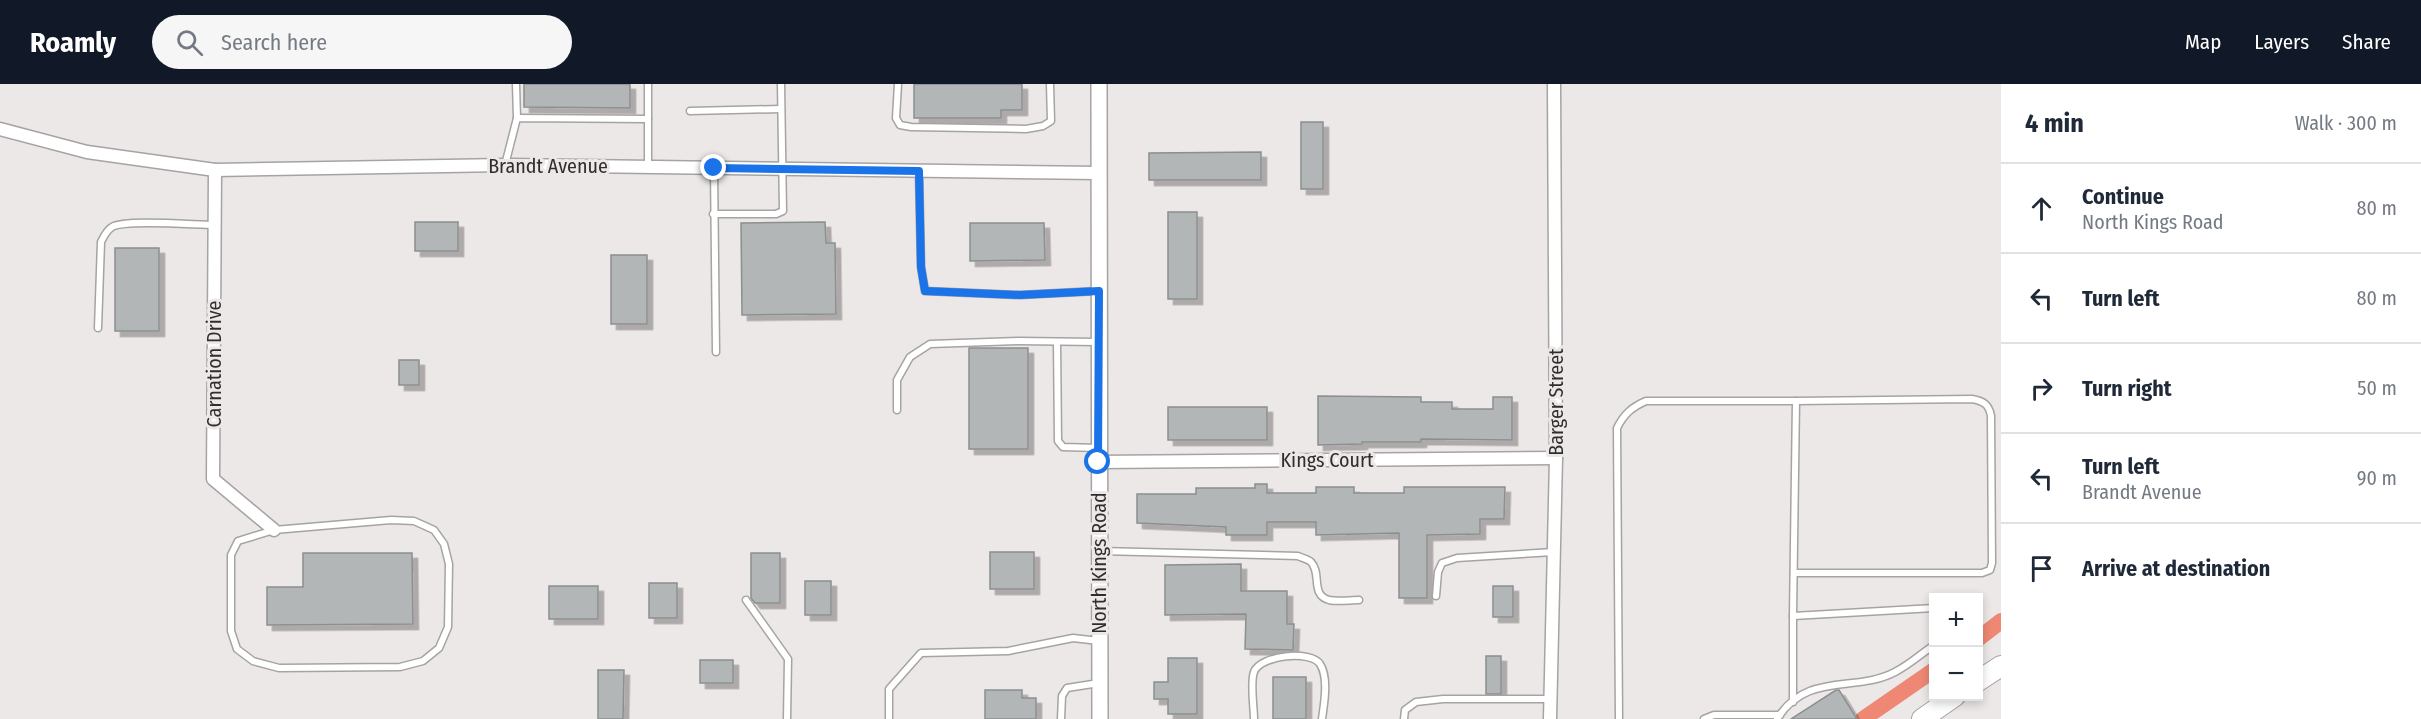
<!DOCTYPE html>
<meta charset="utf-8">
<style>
body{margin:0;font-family:"Fira Sans Condensed",sans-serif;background:#f6f6f7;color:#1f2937}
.controls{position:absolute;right:18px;bottom:18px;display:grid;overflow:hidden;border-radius:0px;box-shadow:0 3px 9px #0003}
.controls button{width:54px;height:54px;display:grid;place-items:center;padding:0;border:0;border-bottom:2px solid #e0e1e3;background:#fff;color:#1f2937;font:30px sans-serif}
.stop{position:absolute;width:18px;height:18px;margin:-14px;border:4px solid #1a73e8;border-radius:50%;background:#fff}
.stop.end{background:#1a73e8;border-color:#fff;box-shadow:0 2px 6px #0008}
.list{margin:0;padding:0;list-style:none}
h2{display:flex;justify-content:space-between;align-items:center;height:78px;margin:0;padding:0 24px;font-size:26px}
h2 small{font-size:20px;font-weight:400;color:#747a83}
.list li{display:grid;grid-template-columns:39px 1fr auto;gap:18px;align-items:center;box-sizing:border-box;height:90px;padding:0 24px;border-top:2px solid #e0e1e3}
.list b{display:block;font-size:22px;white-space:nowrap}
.list p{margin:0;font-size:20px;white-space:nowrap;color:#747a83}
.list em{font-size:20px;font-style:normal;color:#747a83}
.icon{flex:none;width:33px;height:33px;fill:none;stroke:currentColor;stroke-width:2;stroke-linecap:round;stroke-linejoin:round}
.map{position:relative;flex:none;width:2001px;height:635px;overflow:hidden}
header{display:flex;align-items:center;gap:36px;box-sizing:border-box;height:84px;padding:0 30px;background:#111827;color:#fff}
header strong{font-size:28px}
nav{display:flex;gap:33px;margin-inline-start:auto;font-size:21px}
.search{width:420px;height:54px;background:#f6f6f7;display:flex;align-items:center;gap:15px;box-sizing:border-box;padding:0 21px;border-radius:33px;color:#747a83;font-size:22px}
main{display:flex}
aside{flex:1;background:#fff}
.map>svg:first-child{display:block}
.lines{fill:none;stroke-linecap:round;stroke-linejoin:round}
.canal{stroke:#ee8874;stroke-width:16}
.building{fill:#b2b6b7;stroke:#8c8f90;stroke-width:1.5;filter:url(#shadow)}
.service-casing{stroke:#a6a3a2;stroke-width:9}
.minor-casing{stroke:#a6a3a2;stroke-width:15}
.tertiary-casing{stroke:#a6a3a2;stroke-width:18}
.primary-casing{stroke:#a6a3a2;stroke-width:22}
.service{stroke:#fff;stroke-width:6}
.minor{stroke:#fff;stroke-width:12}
.tertiary{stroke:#fff;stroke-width:15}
.primary{stroke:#fff;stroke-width:20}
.route{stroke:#1a73e8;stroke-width:8}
.labels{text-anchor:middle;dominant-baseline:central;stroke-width:6;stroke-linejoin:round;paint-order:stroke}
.street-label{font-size:20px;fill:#2f2d2d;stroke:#ece8e7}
</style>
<header>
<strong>Roamly</strong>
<div class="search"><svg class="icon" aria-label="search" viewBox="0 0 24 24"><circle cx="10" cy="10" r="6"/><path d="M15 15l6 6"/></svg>Search here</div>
<nav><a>Map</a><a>Layers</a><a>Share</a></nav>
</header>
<main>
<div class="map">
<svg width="2001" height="635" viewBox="0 0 2001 635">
<defs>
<filter id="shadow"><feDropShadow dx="5.5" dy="5.5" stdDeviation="0" flood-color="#0004"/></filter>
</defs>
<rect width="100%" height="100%" fill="#ece8e7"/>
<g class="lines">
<g class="canal">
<polyline points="1978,555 2001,537"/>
<polyline points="1863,635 1934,586"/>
</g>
</g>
<g class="building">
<polygon points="524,0 630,0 630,24 524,23"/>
<polygon points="914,0 1022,0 1022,26 1001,26 1001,34 914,34"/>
<rect x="1301" y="38" width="22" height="67"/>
<polygon points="1261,68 1261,96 1149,96 1149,69"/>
<rect x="1168" y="128" width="29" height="87"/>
<rect x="415" y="138" width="43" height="29"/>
<polygon points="825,138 826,159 835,159 836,230 742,231 741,139"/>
<polygon points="970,139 1044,139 1045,176 970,177"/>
<rect x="115" y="164" width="44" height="83"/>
<rect x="611" y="171" width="36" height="69"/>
<rect x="969" y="264" width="59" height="101"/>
<rect x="399" y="276" width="20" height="25"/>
<polygon points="1318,312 1421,313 1421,318 1452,318 1452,325 1493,325 1493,313 1512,313 1512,356 1421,355 1421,358 1362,358 1362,360 1318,361"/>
<rect x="1168" y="323" width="99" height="33"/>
<polygon points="1255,400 1267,400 1267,409 1316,409 1316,403 1354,403 1354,409 1404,409 1404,403 1505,403 1504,435 1480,435 1480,450 1427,451 1427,514 1399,514 1399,449 1316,451 1316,438 1267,438 1267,451 1226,451 1226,443 1137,439 1137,410 1196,410 1196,404 1255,404"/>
<rect x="990" y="468" width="44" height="37"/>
<polygon points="303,469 412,469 413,540 267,541 267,503 303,503"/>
<polygon points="751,469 780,469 780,519 755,519 751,514"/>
<polygon points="1241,480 1241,507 1287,507 1287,540 1294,540 1293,566 1245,565 1246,530 1165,531 1165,481"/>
<rect x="805" y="497" width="26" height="34"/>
<rect x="649" y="499" width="28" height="35"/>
<rect x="549" y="502" width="49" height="33"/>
<rect x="1493" y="502" width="20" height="31"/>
<rect x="1486" y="572" width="15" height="38"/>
<polygon points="1168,574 1197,574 1197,630 1168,630 1168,615 1154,615 1154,598 1168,598"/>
<rect x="700" y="576" width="33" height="23"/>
<polygon points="598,586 624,586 623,635 598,635"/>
<rect x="1273" y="593" width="33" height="42"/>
<polygon points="985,606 1022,606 1022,614 1036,614 1036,635 985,635"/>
<polygon points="1836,606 1839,606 1857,635 1791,635"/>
</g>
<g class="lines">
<g class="service-casing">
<g id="service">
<polyline points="516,0 517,34"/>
<polyline points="898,0 896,34 900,41 911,43 1026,45 1043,42 1051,37 1050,0"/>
<polyline points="690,27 781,25"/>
<polyline points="648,35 648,0"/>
<polyline points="505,81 517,34 648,35 648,83"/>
<polyline points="714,84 716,268"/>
<polyline points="919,87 921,183 925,207 1020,211 1098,207"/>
<polyline points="713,130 776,130 783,127 781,0"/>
<path d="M98,244L101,158C104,152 106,147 112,143C125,135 195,141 214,141"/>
<polyline points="1057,258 1058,357 1063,363 1098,364"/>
<polyline points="897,326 897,296 910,273 930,260 1018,257 1098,258"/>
<polygon points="391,436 414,437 434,446 444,460 449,480 448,543 439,564 423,577 400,583 279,584 253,577 237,565 231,547 231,471 238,457 274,446"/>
<path d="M1100,467L1298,472C1302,474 1308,475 1311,478C1322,489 1310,511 1329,516C1338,518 1350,516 1359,516"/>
<path d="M1794,489H1982L1990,486L1992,479L1991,332C1989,320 1983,317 1972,315L1796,317"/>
<polyline points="1436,512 1438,488 1442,479 1457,474 1554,468"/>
<polyline points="746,516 788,575 787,635"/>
<polyline points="1793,532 1793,618"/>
<polyline points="889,635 889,605 921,569 1008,567 1073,554 1099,557"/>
<polyline points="1061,635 1062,612 1067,604 1099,599"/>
<path d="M1254,635C1254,624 1250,598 1254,588C1260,571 1311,566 1320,580C1329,594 1324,620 1322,635"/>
<polyline points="1404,635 1405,626 1416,618 1443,615 1551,615"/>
<path d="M1619,635L1617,344C1624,330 1632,323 1646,317H1796L1793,532L1934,524"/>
<polyline points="1704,635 1714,631 1780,631"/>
<path d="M1777,635C1807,587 1855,609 1895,588C1909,581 1921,570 1934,561"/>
</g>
</g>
<g class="minor-casing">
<g id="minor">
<polyline points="0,45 87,68 215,86 504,81 1099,89"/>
<polyline points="215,86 213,395 274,446"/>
<polyline points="1098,378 1556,374"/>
<polyline points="1550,635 1556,374 1554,0"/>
</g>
</g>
<g class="tertiary-casing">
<polyline id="tertiary" points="1099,0 1100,635"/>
</g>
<g class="primary-casing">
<g id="primary">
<polyline points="1978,597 2001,582"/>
<polyline points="1922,635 1955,612"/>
</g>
</g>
<use href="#service" class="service"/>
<use href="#minor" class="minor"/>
<use href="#tertiary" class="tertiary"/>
<use href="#primary" class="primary"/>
</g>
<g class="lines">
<polyline class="route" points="714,84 919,87 921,183 925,207 1020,211 1099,207 1098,378"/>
</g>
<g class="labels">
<g class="street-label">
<text x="548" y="82">Brandt Avenue</text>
<text transform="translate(214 280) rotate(-90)">Carnation Drive</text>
<text transform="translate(1556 318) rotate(-90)">Barger Street</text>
<text x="1327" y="376">Kings Court</text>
<text transform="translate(1099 479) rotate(-90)">North Kings Road</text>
</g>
</g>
</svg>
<div class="controls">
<button>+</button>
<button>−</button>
</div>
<div class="stop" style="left:1098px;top:378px"></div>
<div class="stop end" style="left:714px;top:84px"></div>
</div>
<aside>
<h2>4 min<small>Walk · 300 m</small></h2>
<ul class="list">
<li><svg class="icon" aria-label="ahead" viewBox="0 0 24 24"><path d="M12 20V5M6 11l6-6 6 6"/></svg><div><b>Continue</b><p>North Kings Road</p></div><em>80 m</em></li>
<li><svg class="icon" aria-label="left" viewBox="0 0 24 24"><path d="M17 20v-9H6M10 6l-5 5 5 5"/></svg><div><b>Turn left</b></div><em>80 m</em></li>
<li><svg class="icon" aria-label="right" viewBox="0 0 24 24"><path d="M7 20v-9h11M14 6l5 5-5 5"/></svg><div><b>Turn right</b></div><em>50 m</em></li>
<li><svg class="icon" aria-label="left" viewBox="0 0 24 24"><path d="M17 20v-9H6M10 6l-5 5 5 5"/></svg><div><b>Turn left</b><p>Brandt Avenue</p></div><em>90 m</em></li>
<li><svg class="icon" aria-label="arrive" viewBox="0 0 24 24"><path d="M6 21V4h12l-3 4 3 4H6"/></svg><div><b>Arrive at destination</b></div></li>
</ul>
</aside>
</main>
